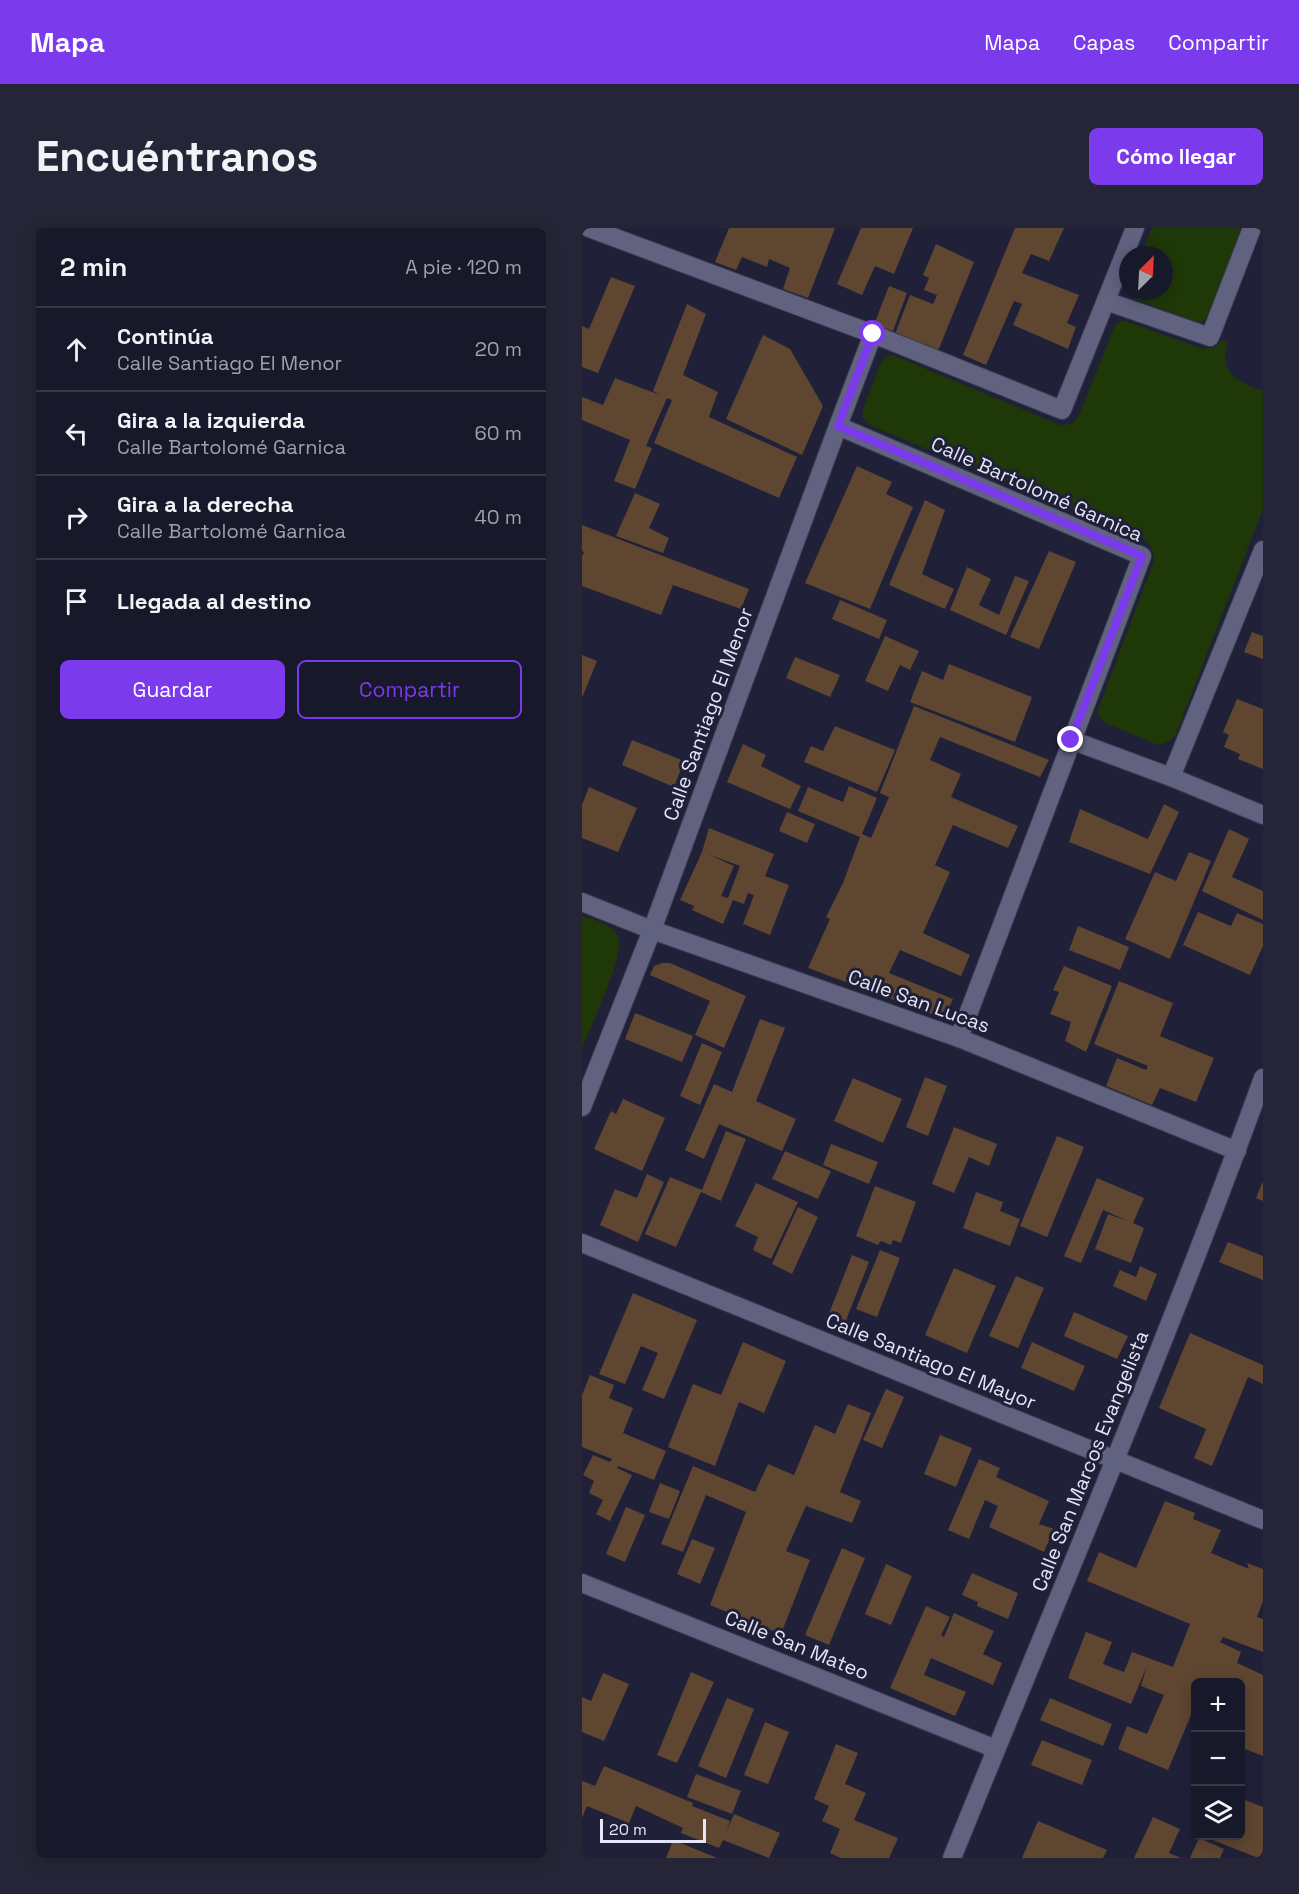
<!DOCTYPE html>
<html lang="es">
<meta charset="utf-8">
<style>
body{margin:0;font-family:"Space Grotesk",sans-serif;background:#252537;color:#f1f3f6}
.controls{position:absolute;right:18px;bottom:18px;display:grid;overflow:hidden;border-radius:9px;box-shadow:0 3px 15px #0003}
.controls button{width:54px;height:54px;display:grid;place-items:center;padding:0;border:0;border-bottom:2px solid #363747;background:#18182b;color:#f1f3f6;font:30px sans-serif}
.compass{position:absolute;left:537px;top:18px;width:54px;height:54px;border-radius:50%;background:#18182b;box-shadow:0 3px 15px #0003;rotate:24deg}
.scale{position:absolute;left:18px;bottom:15px;width:106px;box-sizing:border-box;padding-left:6px;border:3px solid #e4e6f7;border-top:0;font-size:16px;line-height:21px;white-space:nowrap;color:#e4e6f7;-webkit-text-stroke:4px #202039;paint-order:stroke}
.stop{position:absolute;width:18px;height:18px;margin:-14px;border:4px solid #7c3aed;border-radius:50%;background:#fff}
.stop.end{background:#7c3aed;border-color:#fff;box-shadow:0 2px 6px #0008}
.list{margin:0;padding:0;list-style:none}
h2{display:flex;justify-content:space-between;align-items:center;height:78px;margin:0;padding:0 24px;font-size:26px}
h2 small{font-size:20px;font-weight:400;color:#9fa0a9}
.list li{display:grid;grid-template-columns:39px 1fr auto;gap:18px;align-items:center;box-sizing:border-box;height:84px;padding:0 24px;border-top:2px solid #363747}
.list b{display:block;font-size:22px;white-space:nowrap}
.list p{margin:0;font-size:20px;white-space:nowrap;color:#9fa0a9}
.list em{font-size:20px;font-style:normal;color:#9fa0a9}
.actions{display:flex;gap:12px;padding:18px 24px}
.actions a{flex:1;padding:14px 0;border:2px solid #7c3aed;border-radius:9px;text-align:center;font-size:21px;color:#7c3aed}
.actions .main{background:#7c3aed;color:#fff}
.icon{flex:none;width:33px;height:33px;fill:none;stroke:currentColor;stroke-width:2;stroke-linecap:round;stroke-linejoin:round}
.map{position:relative;flex:none;width:681px;height:1630px;overflow:hidden;border-radius:9px}
header{display:flex;align-items:center;gap:36px;box-sizing:border-box;height:84px;padding:0 30px;background:#7c3aed;color:#fff}
header strong{font-size:28px}
nav{display:flex;gap:33px;margin-inline-start:auto;font-size:21px}
.intro{display:flex;align-items:center;justify-content:space-between;box-sizing:border-box;height:144px;padding:0 36px}
h1{margin:0;font-size:42px}
.button{padding:15px 27px;border-radius:9px;background:#7c3aed;color:#fff;font-size:21px;font-weight:700}
main{display:flex;gap:36px;padding:0 36px}
aside{flex:1;background:#18182b;border-radius:9px;box-shadow:0 3px 15px #0003}
.map>svg:first-child{display:block}
.green{fill:#1e3808}
.building{fill:#5e4631;fill-rule:evenodd}
.lines{fill:none;stroke-linecap:round;stroke-linejoin:round}
.minor-casing{stroke:#3a3a4f;stroke-width:20}
.minor{stroke:#616280;stroke-width:18}
.route{stroke:#7c3aed;stroke-width:8}
.labels{text-anchor:middle;dominant-baseline:central;stroke-width:6;stroke-linejoin:round;paint-order:stroke}
.street-label{font-size:20px;fill:#e4e6f7;stroke:#202039}
</style>
<header>
<strong>Mapa</strong>
<nav><a>Mapa</a><a>Capas</a><a>Compartir</a></nav>
</header>
<div class="intro"><h1>Encuéntranos</h1><a class="button">Cómo llegar</a></div>
<main>
<aside>
<h2>2 min<small>A pie · 120 m</small></h2>
<ul class="list">
<li><svg class="icon" aria-label="ahead" viewBox="0 0 24 24"><path d="M12 20V5M6 11l6-6 6 6"/></svg><div><b>Continúa</b><p>Calle Santiago El Menor</p></div><em>20 m</em></li>
<li><svg class="icon" aria-label="left" viewBox="0 0 24 24"><path d="M17 20v-9H6M10 6l-5 5 5 5"/></svg><div><b>Gira a la izquierda</b><p>Calle Bartolomé Garnica</p></div><em>60 m</em></li>
<li><svg class="icon" aria-label="right" viewBox="0 0 24 24"><path d="M7 20v-9h11M14 6l5 5-5 5"/></svg><div><b>Gira a la derecha</b><p>Calle Bartolomé Garnica</p></div><em>40 m</em></li>
<li><svg class="icon" aria-label="arrive" viewBox="0 0 24 24"><path d="M6 21V4h12l-3 4 3 4H6"/></svg><div><b>Llegada al destino</b></div></li>
</ul>
<div class="actions"><a class="main">Guardar</a><a>Compartir</a></div>
</aside>
<div class="map">
<svg width="681" height="1630" viewBox="0 0 681 1630">
<rect width="100%" height="100%" fill="#202039"/>
<g class="green">
<polygon points="570,0 659,0 628,85 620,94 614,94 553,71 547,63 582,63 582,27 559,27"/>
<path d="M541,92L621,121L634,119L639,112L646,114C636,145 656,154 681,163V281L594,506L589,512L576,517L521,494L515,484L572,333C572,322 569,317 561,310L289,198L281,189V182L299,134L304,128L311,127L478,197C488,197 492,196 497,187L533,97Z"/>
<path d="M0,688C13,692 29,695 36,709C44,726 8,799 0,820Z"/>
</g>
<g class="building">
<polygon points="147,0 253,0 226,70 201,61 208,40 187,31 185,39 160,29 154,42 133,34"/>
<polygon points="279,0 331,0 312,46 293,38 280,67 255,56"/>
<polygon points="433,0 482,0 467,33 449,26 440,45 497,67 485,95 494,99 486,121 431,97 440,76 432,73 404,137 381,127"/>
<polygon points="354,16 392,34 356,123 313,106 328,67 351,76 355,67 342,62 347,50 341,47"/>
<polygon points="29,49 53,58 16,145 0,139 0,98 7,101"/>
<polygon points="307,58 325,65 311,103 292,97"/>
<polygon points="105,76 124,86 101,147 136,164 127,189 215,229 197,270 72,215 90,172 85,170 64,218 70,220 53,261 32,253 48,212 0,192 0,169 21,177 33,150 78,167 71,163"/>
<polygon points="181,107 208,121 241,178 220,227 144,191"/>
<polygon points="275,238 310,254 304,266 331,279 288,381 223,355"/>
<polygon points="53,265 78,276 67,300 87,310 81,325 34,308"/>
<polygon points="343,272 363,282 340,346 372,361 363,381 307,357"/>
<polygon points="0,297 167,361 159,381 91,357 79,387 0,358 0,329 2,324 0,323"/>
<polygon points="467,323 494,334 457,421 428,409"/>
<polygon points="385,339 409,351 397,377 417,387 433,348 447,353 424,407 368,382"/>
<polygon points="258,372 305,392 297,411 250,391"/>
<polygon points="670,404 681,408 681,431 662,424"/>
<polygon points="303,408 337,423 328,442 318,437 306,463 283,453"/>
<polygon points="0,427 15,433 0,470"/>
<polygon points="213,429 258,447 248,469 204,450"/>
<polygon points="367,436 450,469 433,514 328,474 340,443 361,452"/>
<polygon points="655,471 681,481 681,541 656,531 658,526 642,519 647,507 641,504"/>
<polygon points="332,478 467,532 458,549 358,509 348,532 379,546 369,569 436,598 426,620 371,597 353,637 368,644 341,705 388,727 379,748 318,722 307,745 371,771 367,780 355,788 226,740 248,691 244,689 261,655 278,609 216,583 226,559 261,574 267,558 295,570 280,606 289,610 307,569 298,565"/>
<polygon points="253,498 313,522 295,564 222,534 229,518 241,523"/>
<polygon points="50,512 102,533 92,559 40,537"/>
<polygon points="161,516 184,527 179,538 219,558 208,581 145,554"/>
<polygon points="7,559 55,580 36,624 0,610 0,577"/>
<polygon points="582,576 597,584 568,646 487,614 498,581 566,611"/>
<polygon points="205,584 233,596 225,615 197,603"/>
<path d="M127,600L192,626L183,648L207,657L188,707L161,696L172,667L166,665L162,676L151,672L141,696L110,682L112,678L98,672L120,624ZM126,626L158,638L146,670L139,668L152,638Z"/>
<polygon points="647,601 667,611 650,649 681,663 681,692 620,663"/>
<polygon points="607,624 629,633 588,731 543,711 573,644 594,653"/>
<polygon points="616,684 649,698 655,685 681,696 681,718 668,747 601,717"/>
<polygon points="496,698 547,719 538,742 487,722"/>
<polygon points="80,735 88,735 164,768 142,820 113,807 128,773 68,747 72,738"/>
<polygon points="482,738 530,758 504,824 483,813 489,794 468,786 477,764 471,762"/>
<polygon points="537,753 591,775 578,808 632,830 614,874 578,860 570,877 524,858 535,830 564,842 566,838 512,816"/>
<polygon points="53,785 111,808 100,834 43,811"/>
<polygon points="178,791 203,800 174,873 214,891 200,923 137,896 122,931 103,922 132,856 150,864"/>
<polygon points="120,815 140,824 118,877 98,868"/>
<polygon points="343,849 365,858 346,908 324,899"/>
<polygon points="271,850 320,871 301,915 252,893"/>
<polygon points="41,871 83,890 60,943 12,921 29,883 34,886"/>
<polygon points="372,899 415,916 407,938 387,929 372,965 350,956"/>
<polygon points="144,903 164,911 139,973 119,964 94,1019 63,1006 88,949 120,962"/>
<polygon points="475,908 502,919 465,1009 438,998"/>
<polygon points="249,916 296,934 287,956 241,937"/>
<polygon points="203,923 249,943 236,971 190,951"/>
<polygon points="65,946 82,954 56,1014 18,997 33,961 55,970"/>
<polygon points="515,950 562,970 551,995 562,1000 549,1035 513,1021 526,986 546,993 521,982 499,1035 482,1028"/>
<polygon points="681,953 681,973 674,970"/>
<polygon points="174,955 216,974 189,1031 171,1022 176,1009 153,998"/>
<polygon points="293,958 334,974 319,1015 311,1012 309,1017 299,1013 296,1017 274,1008"/>
<polygon points="394,964 421,974 418,983 438,991 428,1018 381,1000"/>
<polygon points="216,979 236,989 210,1046 190,1036"/>
<polygon points="646,1014 681,1028 681,1052 637,1034"/>
<polygon points="298,1022 318,1030 295,1089 274,1081"/>
<polygon points="270,1027 287,1034 263,1095 246,1088"/>
<polygon points="558,1038 575,1046 564,1073 531,1058 538,1042 554,1049"/>
<polygon points="372,1040 414,1058 385,1125 343,1107"/>
<polygon points="434,1048 462,1060 436,1120 407,1108"/>
<polygon points="51,1065 115,1092 82,1171 60,1162 76,1125 59,1118 43,1156 17,1146"/>
<polygon points="492,1084 546,1108 535,1131 482,1108"/>
<polygon points="608,1105 681,1137 681,1156 666,1149 630,1238 612,1230 624,1201 577,1180"/>
<polygon points="161,1114 204,1133 182,1185 157,1174 133,1238 86,1219 111,1156 139,1167"/>
<polygon points="450,1114 503,1138 492,1163 439,1140"/>
<polygon points="8,1147 32,1157 27,1170 51,1180 41,1205 84,1223 72,1252 36,1238 35,1240 50,1247 28,1293 14,1286 21,1272 7,1265 12,1253 1,1247 11,1227 28,1234 30,1231 0,1219 0,1167"/>
<polygon points="304,1161 322,1169 300,1220 281,1212"/>
<polygon points="266,1176 289,1185 258,1264 279,1273 270,1295 224,1278 204,1323 228,1332 199,1406 128,1377 164,1284 124,1267 101,1324 79,1316 111,1238 173,1264 186,1236 212,1247 233,1197 253,1206"/>
<polygon points="358,1207 390,1220 374,1259 342,1246"/>
<polygon points="397,1231 418,1240 414,1249 467,1273 457,1296 472,1301 462,1324 407,1299 416,1278 403,1272 387,1311 366,1302"/>
<polygon points="78,1255 98,1263 87,1291 67,1284"/>
<polygon points="583,1273 613,1285 611,1291 639,1302 629,1325 667,1341 665,1335 681,1341 681,1373 675,1389 681,1391 681,1424 641,1409 638,1414 659,1424 655,1435 681,1447 681,1528 658,1519 658,1454 628,1454 623,1452 622,1454 614,1454 614,1475 586,1542 536,1521 545,1498 565,1506 582,1467 559,1458 565,1438 549,1476 486,1450 504,1404 530,1414 521,1436 542,1444 550,1424 591,1439 608,1396 505,1353 517,1324 554,1340"/>
<polygon points="44,1279 63,1287 43,1334 24,1326"/>
<polygon points="110,1311 133,1320 118,1356 95,1346"/>
<polygon points="260,1320 283,1330 247,1417 223,1407"/>
<polygon points="304,1336 330,1348 309,1397 283,1386"/>
<polygon points="390,1345 436,1365 426,1391 395,1378 396,1374 380,1367"/>
<polygon points="344,1378 368,1389 359,1407 362,1409 372,1385 412,1403 401,1426 420,1435 411,1457 349,1430 342,1447 384,1464 373,1488 308,1460"/>
<polygon points="109,1444 132,1454 95,1535 75,1527"/>
<polygon points="21,1445 47,1456 22,1513 0,1504 0,1469 9,1473"/>
<polygon points="145,1470 172,1481 144,1550 116,1538"/>
<polygon points="468,1470 530,1496 521,1518 458,1492"/>
<polygon points="183,1494 207,1504 186,1556 162,1547"/>
<polygon points="460,1512 510,1532 500,1557 449,1537"/>
<polygon points="254,1516 276,1525 263,1556 284,1565 272,1592 316,1610 307,1630 259,1630 248,1625 258,1601 240,1593 247,1578 232,1571"/>
<polygon points="22,1538 111,1575 110,1578 148,1593 144,1605 152,1586 198,1605 187,1630 141,1612 137,1620 99,1605 101,1600 54,1578 47,1595 5,1578 0,1590 0,1553 13,1558"/>
<polygon points="114,1546 159,1563 150,1586 105,1569"/>
<polygon points="658,1570 681,1579 681,1630 676,1630 621,1608 658,1608"/>
<polygon points="571,1589 598,1601 587,1625 599,1630 552,1630"/>
<polygon points="456,1593 525,1622 521,1630 440,1630"/>
<polygon points="617,1610 642,1621 638,1630 608,1630"/>
<polygon points="91,1612 135,1630 84,1630"/>
</g>
<g class="lines">
<g class="minor-casing">
<g id="minor">
<polyline points="7,0 291,106 480,182 553,0"/>
<polyline points="524,73 628,109 670,0"/>
<polyline points="256,198 560,328 377,810"/>
<polyline points="489,512 589,549 681,587"/>
<polyline points="589,549 681,322"/>
<polyline points="0,674 70,702 377,810 655,923"/>
<polyline points="0,879 70,702 256,198 291,106"/>
<polyline points="0,1015 681,1292"/>
<polyline points="0,1355 414,1521"/>
<path d="M370,1630C475,1370 586,1113 681,850"/>
</g>
</g>
<use href="#minor" class="minor"/>
</g>
<g class="lines">
<polyline class="route" points="291,106 256,198 560,328 489,512"/>
</g>
<g class="labels">
<g class="street-label">
<text transform="translate(455 261) rotate(24)">Calle Bartolomé Garnica</text>
<text transform="translate(126 486) rotate(-70)">Calle Santiago El Menor</text>
<text transform="translate(337 773) rotate(20)">Calle San Lucas</text>
<text transform="translate(349 1133) rotate(22)">Calle Santiago El Mayor</text>
<text transform="translate(508 1233) rotate(-68)">Calle San Marcos Evangelista</text>
<text transform="translate(215 1417) rotate(22)">Calle San Mateo</text>
</g>
</g>
</svg>
<div class="controls">
<button>+</button>
<button>−</button>
<button><svg class="icon" aria-label="layers" viewBox="0 0 24 24"><path d="M12 4l9 5-9 5-9-5zM3 14l9 5 9-5"/></svg></button>
</div>
<svg class="compass" viewBox="-18 -18 36 36"><path d="M0-13l5 13h-10z" fill="#e53935"/><path d="M0 13l5-13h-10z" fill="#9fa0a9"/></svg>
<div class="scale">20 m</div>
<div class="stop" style="left:291px;top:106px"></div>
<div class="stop end" style="left:489px;top:512px"></div>
</div>
</main>
